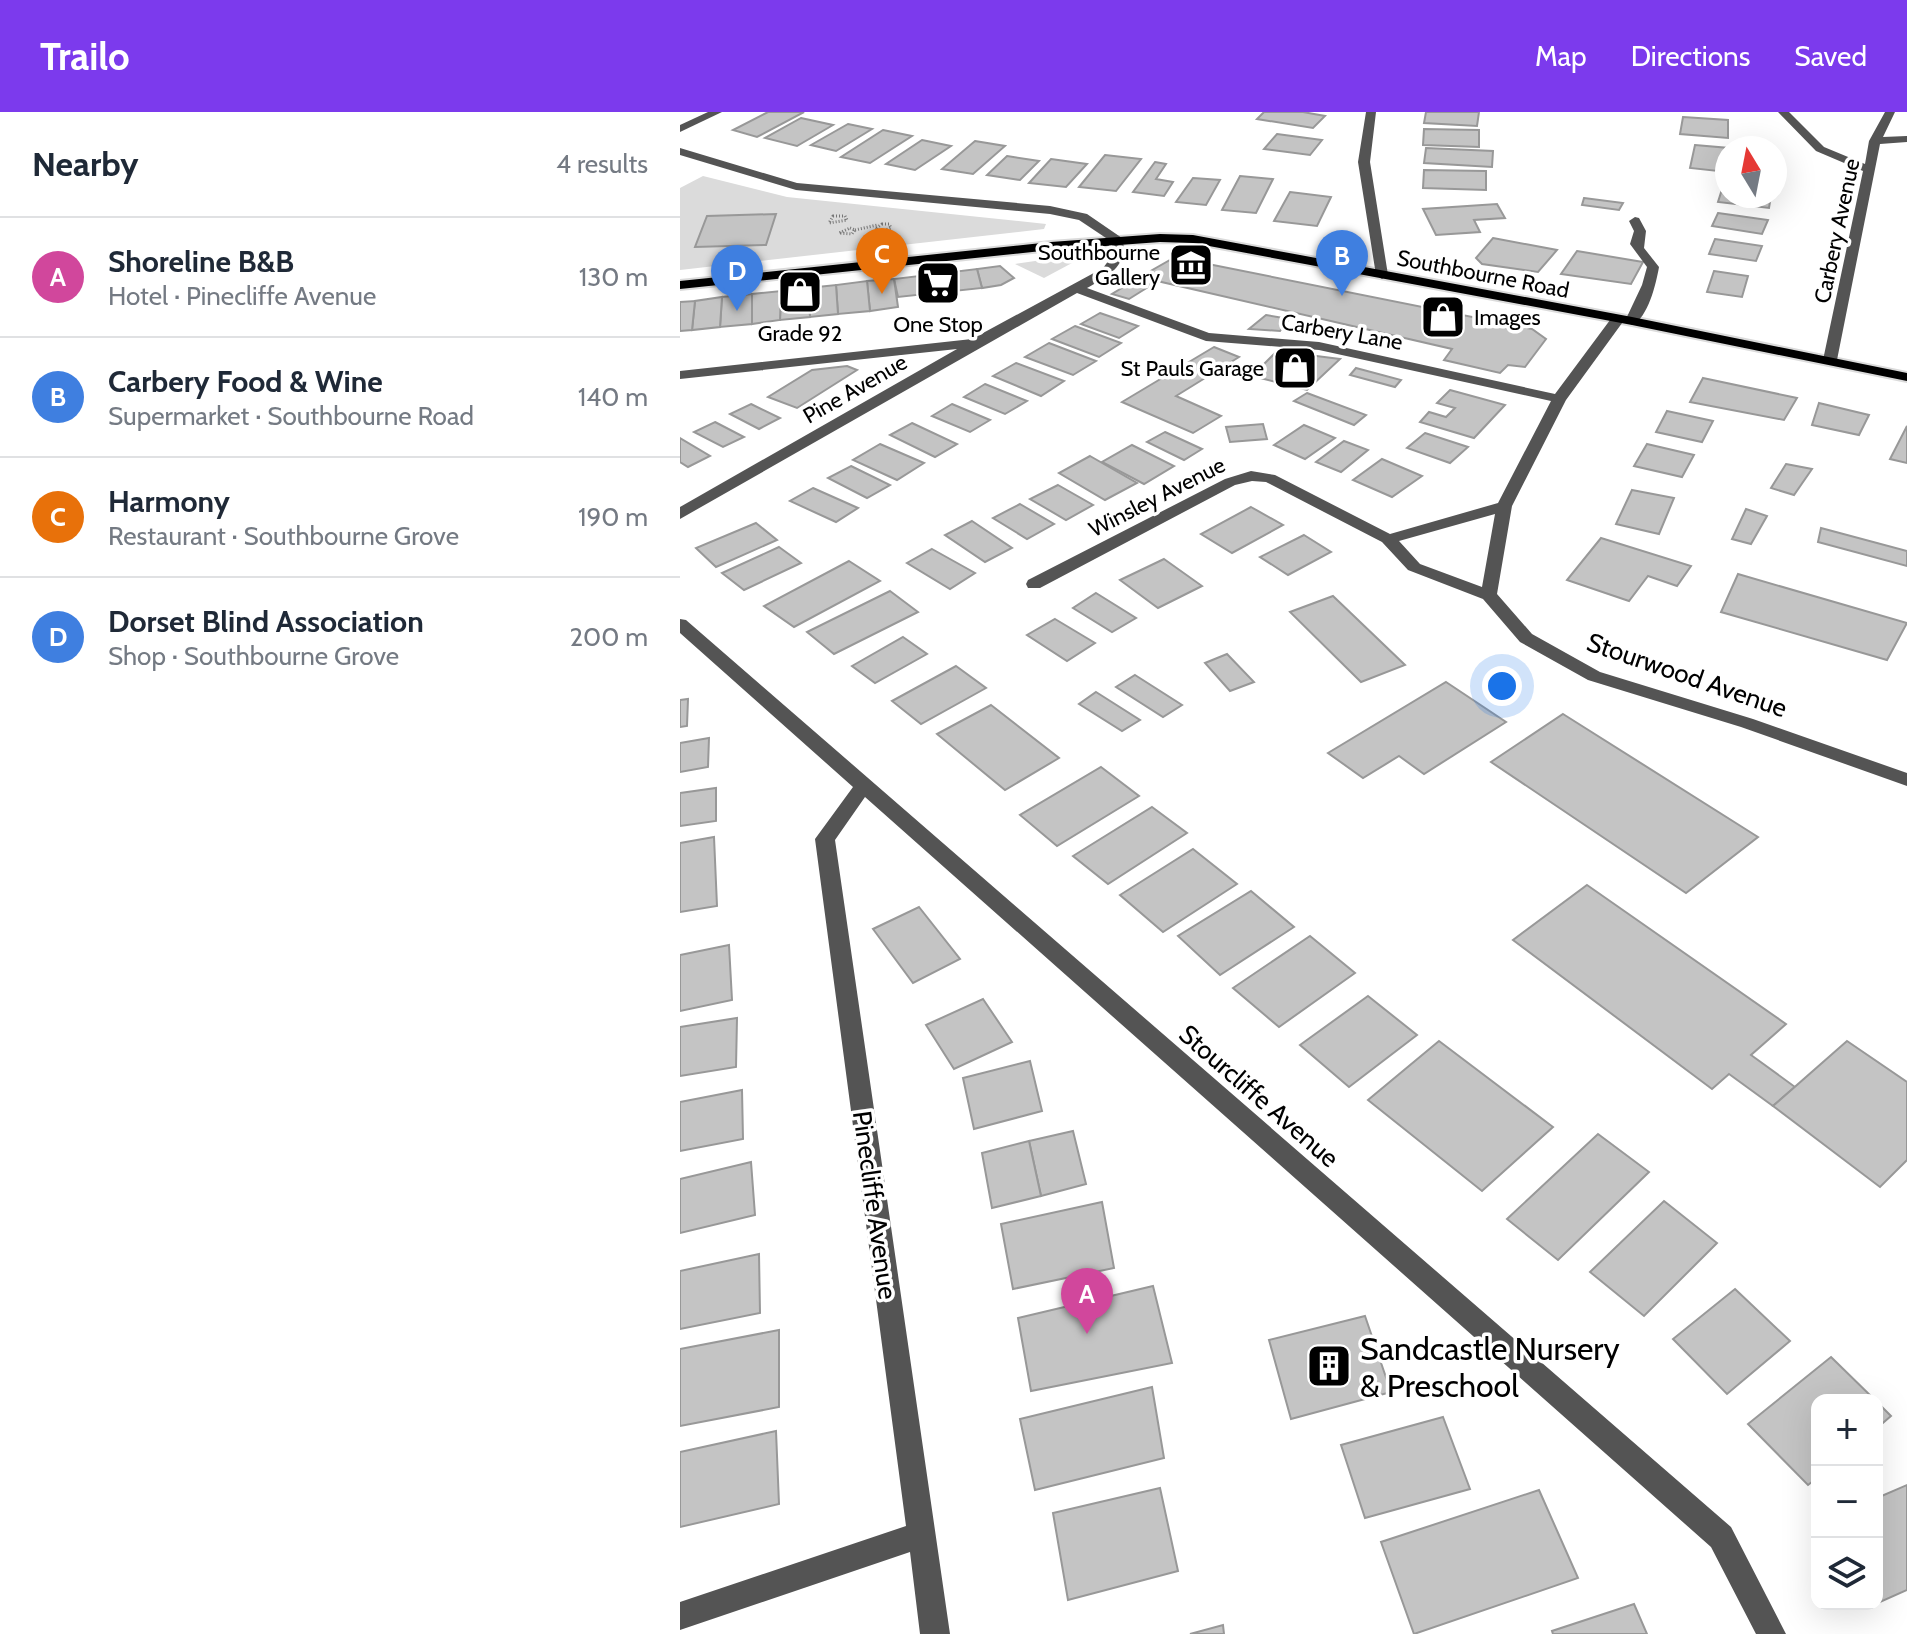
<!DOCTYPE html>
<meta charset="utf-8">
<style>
body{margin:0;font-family:Cabin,sans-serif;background:#f6f6f7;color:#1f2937}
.controls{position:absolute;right:24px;bottom:24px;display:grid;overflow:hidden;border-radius:16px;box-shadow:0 8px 32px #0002}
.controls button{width:72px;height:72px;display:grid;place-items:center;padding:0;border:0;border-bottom:2px solid #e0e1e3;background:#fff;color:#1f2937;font:40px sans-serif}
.compass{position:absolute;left:1035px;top:24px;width:72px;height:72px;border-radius:50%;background:#fff;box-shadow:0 8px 32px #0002;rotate:350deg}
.you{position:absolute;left:822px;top:574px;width:28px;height:28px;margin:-20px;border:6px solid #fff;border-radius:50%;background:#1a73e8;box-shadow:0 0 0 12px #1a73e833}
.badge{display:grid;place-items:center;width:52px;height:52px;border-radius:50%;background:#7c3aed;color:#fff;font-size:26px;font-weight:700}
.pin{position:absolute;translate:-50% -66px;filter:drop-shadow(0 2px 4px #0008)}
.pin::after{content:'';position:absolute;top:42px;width:28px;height:24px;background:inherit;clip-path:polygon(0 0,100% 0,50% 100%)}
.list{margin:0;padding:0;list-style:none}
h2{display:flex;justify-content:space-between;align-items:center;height:104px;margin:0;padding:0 32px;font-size:34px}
h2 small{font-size:26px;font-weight:400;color:#747a83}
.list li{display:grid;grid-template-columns:52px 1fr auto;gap:24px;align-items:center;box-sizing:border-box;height:120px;padding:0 32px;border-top:2px solid #e0e1e3}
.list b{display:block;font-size:30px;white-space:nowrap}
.list p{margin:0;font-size:26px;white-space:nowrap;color:#747a83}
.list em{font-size:26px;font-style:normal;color:#747a83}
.icon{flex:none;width:44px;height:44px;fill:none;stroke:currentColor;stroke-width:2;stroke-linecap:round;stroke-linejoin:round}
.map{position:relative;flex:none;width:1227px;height:1522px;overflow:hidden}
header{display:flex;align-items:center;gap:48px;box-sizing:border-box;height:112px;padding:0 40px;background:#7c3aed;color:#fff}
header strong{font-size:38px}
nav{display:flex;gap:44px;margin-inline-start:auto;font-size:28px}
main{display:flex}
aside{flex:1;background:#fff}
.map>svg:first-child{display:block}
.green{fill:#dbdbdb}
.building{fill:#c4c4c4;stroke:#989898;stroke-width:2}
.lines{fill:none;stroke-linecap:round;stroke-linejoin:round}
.major-casing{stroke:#dbdbdb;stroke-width:4}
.path{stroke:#767676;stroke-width:3;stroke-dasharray:1 2;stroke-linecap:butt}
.minor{fill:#545454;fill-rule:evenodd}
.major{fill:#000;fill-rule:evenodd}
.labels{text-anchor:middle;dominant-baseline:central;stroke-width:7;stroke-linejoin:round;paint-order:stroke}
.far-street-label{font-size:22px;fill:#000;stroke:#fff}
.far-poi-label{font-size:22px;fill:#000;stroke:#fff;text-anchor:end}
.street-label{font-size:26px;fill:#000;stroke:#fff}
.near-poi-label{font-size:32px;fill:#000;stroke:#fff;text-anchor:start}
</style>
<header>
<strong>Trailo</strong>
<nav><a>Map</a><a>Directions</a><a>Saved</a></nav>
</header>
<main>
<aside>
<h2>Nearby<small>4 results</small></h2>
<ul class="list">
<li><span class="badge" style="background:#d1479c">A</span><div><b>Shoreline B&amp;B</b><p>Hotel · Pinecliffe Avenue</p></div><em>130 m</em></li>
<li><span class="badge" style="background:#3f7fe0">B</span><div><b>Carbery Food &amp; Wine</b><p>Supermarket · Southbourne Road</p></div><em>140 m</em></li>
<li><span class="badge" style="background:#e8710a">C</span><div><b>Harmony</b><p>Restaurant · Southbourne Grove</p></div><em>190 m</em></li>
<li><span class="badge" style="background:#3f7fe0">D</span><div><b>Dorset Blind Association</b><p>Shop · Southbourne Grove</p></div><em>200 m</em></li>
</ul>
</aside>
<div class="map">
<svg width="1227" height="1522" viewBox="0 0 1227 1522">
<rect width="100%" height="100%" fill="#fff"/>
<g class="green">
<polygon points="23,64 107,85 366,112 364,117 0,158 0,76"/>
<polygon points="383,145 392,151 364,166 335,152"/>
</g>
<g class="building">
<polygon points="88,0 124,0 77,25 53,18"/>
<polygon points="584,0 623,0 645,4 633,16 577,7"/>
<polygon points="746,0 799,0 797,14 744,11"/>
<polygon points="1003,5 1048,8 1048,26 1000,22"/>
<polygon points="121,6 153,13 117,34 85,26"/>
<polygon points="168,12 192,17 156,39 131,33"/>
<polygon points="744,17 799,18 799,35 743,33"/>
<polygon points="203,18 232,24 190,51 161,45"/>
<polygon points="597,22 642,28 630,43 584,37"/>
<polygon points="242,28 271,34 235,58 206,52"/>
<polygon points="295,29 325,34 293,62 262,57"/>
<polygon points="1015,33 1049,36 1047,60 1010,56"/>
<polygon points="746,36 813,39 812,55 744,51"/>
<polygon points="425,43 461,47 436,79 399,75"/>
<polygon points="327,44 359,49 340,68 307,63"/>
<polygon points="371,47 407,52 386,75 349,71"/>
<polygon points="475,50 486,52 476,67 493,70 484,84 453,80"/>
<polygon points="744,58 806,59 806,78 743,76"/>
<polygon points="560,64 593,67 576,101 542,98"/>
<polygon points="513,66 540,68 526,93 496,90"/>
<polygon points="1044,71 1047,71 1047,84 1091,84 1089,96 1038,90"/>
<polygon points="610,80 651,85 637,114 594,109"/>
<polygon points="904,86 943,91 939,98 902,93"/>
<polygon points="817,92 825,106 794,108 800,120 756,123 743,97"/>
<polygon points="1038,101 1088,108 1082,122 1032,114"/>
<polygon points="96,102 86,133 15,135 27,104"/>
<polygon points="813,126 877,138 858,160 802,152 796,146"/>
<polygon points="1035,127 1082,134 1076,149 1029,142"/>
<polygon points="897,139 963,150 951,172 881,162"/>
<polygon points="503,147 852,217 866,227 845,255 828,253 820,261 764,248 772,237 460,165 490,148"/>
<polygon points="320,154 334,166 321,173 302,176 297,157"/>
<polygon points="297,157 302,176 218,185 214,167"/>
<polygon points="1034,159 1068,164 1062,185 1027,180"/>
<polygon points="460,165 476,170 449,187 432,182"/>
<polygon points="214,167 218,195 190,199 187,169"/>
<polygon points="187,169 190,199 158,202 156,173"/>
<polygon points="156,173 158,202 130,205 128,176"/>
<polygon points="128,176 130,205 100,208 101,179"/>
<polygon points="101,179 100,208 72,212 72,182"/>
<polygon points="72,182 72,212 40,215 42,185"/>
<polygon points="42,185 40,215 12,218 15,189"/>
<polygon points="15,189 12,218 0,219 0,190"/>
<polygon points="420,201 458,214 439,226 401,212"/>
<polygon points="586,203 609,207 600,219 569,217"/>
<polygon points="395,214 441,231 419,245 372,227"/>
<polygon points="369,231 416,249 393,263 345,245"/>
<polygon points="534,235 559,245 496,284 541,304 513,321 442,290"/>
<polygon points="597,239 660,247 627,278 572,264"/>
<polygon points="336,251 384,269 361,284 313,264"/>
<polygon points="167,254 177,258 117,296 88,285 132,258"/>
<polygon points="676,256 721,268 715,275 670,263"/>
<polygon points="1023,266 1117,286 1104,308 1010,290"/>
<polygon points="305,272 347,289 325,302 284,285"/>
<polygon points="770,278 825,293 794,326 740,310 749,300 766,305 775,296 757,291"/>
<polygon points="627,281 686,303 674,313 614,289"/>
<polygon points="1139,291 1189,303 1179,323 1132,313"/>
<polygon points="71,292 100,306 79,317 50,302"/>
<polygon points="272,292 310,308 290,320 252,304"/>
<polygon points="987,299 1033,309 1022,330 976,320"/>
<polygon points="35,310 64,325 43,335 14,320"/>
<polygon points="232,311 277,332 255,345 210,323"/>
<polygon points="583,312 587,327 550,330 546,315"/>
<polygon points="624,313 655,326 625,347 594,333"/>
<polygon points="1227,314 1227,351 1210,347"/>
<polygon points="485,320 522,337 504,348 467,330"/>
<polygon points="745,321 788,335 770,351 727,336"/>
<polygon points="0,326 30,344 8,355 0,350"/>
<polygon points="664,329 688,338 661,360 636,350"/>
<polygon points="200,332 244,351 217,368 173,348"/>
<polygon points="967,332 1014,343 1002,365 954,354"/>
<polygon points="452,333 494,354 464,372 422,350"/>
<polygon points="410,344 457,371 425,388 379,361"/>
<polygon points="702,347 742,364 712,385 673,368"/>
<polygon points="1106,352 1132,357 1114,383 1091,376"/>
<polygon points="171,354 210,373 187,386 148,366"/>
<polygon points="378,373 413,393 386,408 350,387"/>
<polygon points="133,376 178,396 156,410 110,389"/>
<polygon points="952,378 994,386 979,422 936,412"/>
<polygon points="340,392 374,412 347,427 313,406"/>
<polygon points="571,395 603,413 552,441 521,422"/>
<polygon points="1066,397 1087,404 1071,432 1052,427"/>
<polygon points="292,409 332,436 305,450 265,423"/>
<polygon points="76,411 97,428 36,455 16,436"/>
<polygon points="1141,416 1227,439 1227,454 1138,430"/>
<polygon points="624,423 651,440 608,463 580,445"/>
<polygon points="921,426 1011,454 997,474 968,464 949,489 887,468"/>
<polygon points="99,435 121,451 64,478 42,461"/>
<polygon points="252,437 295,461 270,477 227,451"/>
<polygon points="484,447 522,474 478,496 440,468"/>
<polygon points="169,449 200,469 114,515 84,494"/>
<polygon points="1058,462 1227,511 1207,548 1041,500"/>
<polygon points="210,479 238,500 154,542 127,520"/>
<polygon points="416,481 456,506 432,520 393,496"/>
<polygon points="653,484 725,553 681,570 610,500"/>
<polygon points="375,507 415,531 387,549 347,523"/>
<polygon points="223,525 247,542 195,571 172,554"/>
<polygon points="547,542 574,570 550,579 525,551"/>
<polygon points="276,554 306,576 241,612 212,589"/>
<polygon points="455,563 502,593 483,605 436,575"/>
<polygon points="766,570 826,610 744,662 719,644 683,666 648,641"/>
<polygon points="416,580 460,608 442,619 399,592"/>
<polygon points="8,587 7,614 0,615 0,588"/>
<polygon points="311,593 379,646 325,678 257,622"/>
<polygon points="883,602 1078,725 1006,781 811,650"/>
<polygon points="29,626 28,655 0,660 0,631"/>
<polygon points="421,655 459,684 377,734 340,703"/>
<polygon points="36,676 36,709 0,714 0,681"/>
<polygon points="472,695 507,721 428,772 393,744"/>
<polygon points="34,725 37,794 0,800 0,731"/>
<polygon points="513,737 557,772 483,820 440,783"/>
<polygon points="907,773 1106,912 1071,943 1115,975 1093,994 1049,962 1032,977 833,828"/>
<polygon points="571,779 614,815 540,863 498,824"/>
<polygon points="239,795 280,847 233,871 193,817"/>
<polygon points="630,824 675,861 599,915 553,876"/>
<polygon points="49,833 52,888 0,899 0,843"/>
<polygon points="688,884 737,923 669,975 620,933"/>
<polygon points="303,887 332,930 274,957 246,913"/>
<polygon points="57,906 56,955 0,964 0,915"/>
<polygon points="759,929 873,1015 802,1079 688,988"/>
<polygon points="1167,929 1227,970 1227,1048 1200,1075 1093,994"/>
<polygon points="350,949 362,999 294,1017 283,966"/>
<polygon points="62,978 63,1027 0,1039 0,990"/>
<polygon points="393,1019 406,1072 361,1084 349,1029"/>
<polygon points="918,1022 969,1060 878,1148 827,1107"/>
<polygon points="349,1029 361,1084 312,1096 302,1041"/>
<polygon points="71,1050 75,1103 0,1121 0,1067"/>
<polygon points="984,1089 1037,1131 964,1204 910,1160"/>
<polygon points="422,1090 434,1156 333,1177 321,1112"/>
<polygon points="79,1142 80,1201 0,1217 0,1159"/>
<polygon points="473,1174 492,1251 351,1279 338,1206"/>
<polygon points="1055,1177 1110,1229 1047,1282 993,1227"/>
<polygon points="685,1204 711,1280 611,1307 589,1228"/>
<polygon points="99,1218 99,1295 0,1314 0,1237"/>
<polygon points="1151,1245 1195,1288 1137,1288 1137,1366 1128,1373 1068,1312"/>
<polygon points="472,1275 484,1346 355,1378 340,1307"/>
<polygon points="1197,1290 1211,1304 1197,1316"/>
<polygon points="763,1305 790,1377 685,1406 661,1333"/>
<polygon points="96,1319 99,1392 0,1415 0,1340"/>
<polygon points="1227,1373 1227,1478 1200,1490 1197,1485 1197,1386"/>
<polygon points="480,1376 498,1459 388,1488 373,1401"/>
<polygon points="859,1378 898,1466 734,1522 701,1430"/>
<polygon points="954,1492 967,1522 873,1522 872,1519"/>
<polygon points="543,1513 544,1522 510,1522"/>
</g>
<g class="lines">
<g class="major-casing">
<polygon id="major" points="480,122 513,123 952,205 1227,261 1227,269 952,213 513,131 480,130 371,138 0,177 0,169 371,130"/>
</g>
<g class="path">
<polygon points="153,104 165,104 167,108 149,111"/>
<polygon points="202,112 209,112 211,116 203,119 195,117"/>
<polygon points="170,116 175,118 172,122 159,121"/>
<polyline points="175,118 197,113"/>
</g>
<g class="minor">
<polygon points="28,0 42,0 0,20 0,13"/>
<polygon points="686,0 696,0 690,50 708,163 702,167 696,163 678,50"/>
<polygon points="1098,0 1109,0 1144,35 1185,52 1189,29 1205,0 1215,0 1203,25 1227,24 1227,30 1200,32 1157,248 1150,252 1143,248 1183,59 1136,39"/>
<path d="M0,36L117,71L370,94L407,102L442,126C450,153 427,165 407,176L529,221L639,230L875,282L933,204H943L945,207L886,288L832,394L817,482L852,522L920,560L1073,607L1227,661V674L1061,615L908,568L840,530L803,487L728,458L702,430L586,370L572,369L555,373L360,476H348L346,472L348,468L545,367L571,359L595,363L710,422L818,391L871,289L639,238L526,229L397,181L0,407V395L277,237L0,267V259L292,227L423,156L432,144V130L399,108L370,102L116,78L0,43ZM815,402L802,475L740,452L719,429Z"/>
<path d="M955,105L959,106L966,119L964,136L979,155C976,172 968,206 952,213L945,209L962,173L967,155L950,132L954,119L949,109Z"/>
<polygon points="0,507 6,508 1051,1415 1106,1522 1076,1522 1031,1435 185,685 155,728 270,1522 240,1522 230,1440 0,1518 0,1490 226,1414 135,727 173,675 0,521"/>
</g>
<use href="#major" class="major"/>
</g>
<defs>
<g id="museum-square" transform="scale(2.3)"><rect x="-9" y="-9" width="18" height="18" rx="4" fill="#000" stroke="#fff"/><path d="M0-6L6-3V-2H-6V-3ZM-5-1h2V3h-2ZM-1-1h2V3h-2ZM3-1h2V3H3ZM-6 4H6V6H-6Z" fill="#fff"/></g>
<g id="supermarket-square" transform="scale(2.3)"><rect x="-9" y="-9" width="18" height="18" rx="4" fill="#000" stroke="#fff"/><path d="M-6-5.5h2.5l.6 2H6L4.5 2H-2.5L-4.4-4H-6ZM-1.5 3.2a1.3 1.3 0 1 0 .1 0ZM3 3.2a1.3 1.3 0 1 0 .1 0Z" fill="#fff"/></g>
<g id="shop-square" transform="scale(2.3)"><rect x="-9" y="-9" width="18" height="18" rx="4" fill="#000" stroke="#fff"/><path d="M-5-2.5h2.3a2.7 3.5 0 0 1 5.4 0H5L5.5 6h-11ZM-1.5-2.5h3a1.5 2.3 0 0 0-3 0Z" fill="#fff"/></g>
<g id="building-square" transform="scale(2.3)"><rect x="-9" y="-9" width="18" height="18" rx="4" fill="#000" stroke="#fff"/><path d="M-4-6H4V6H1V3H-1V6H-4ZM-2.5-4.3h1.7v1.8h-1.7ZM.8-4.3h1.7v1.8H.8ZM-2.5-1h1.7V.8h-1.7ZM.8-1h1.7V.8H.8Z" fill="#fff"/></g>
</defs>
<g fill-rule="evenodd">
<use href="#museum-square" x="511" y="153"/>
<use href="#supermarket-square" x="258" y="171"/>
<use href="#shop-square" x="120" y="180"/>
<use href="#shop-square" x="763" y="205"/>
<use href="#shop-square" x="615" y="256"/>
<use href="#building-square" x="649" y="1254"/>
</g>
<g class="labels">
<g class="far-street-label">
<text transform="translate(1157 119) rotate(-78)">Carbery Avenue</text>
<text transform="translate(803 162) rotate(11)">Southbourne Road</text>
<text transform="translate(662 220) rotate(10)">Carbery Lane</text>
<text transform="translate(175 277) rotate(-30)">Pine Avenue</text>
<text transform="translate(477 385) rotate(-27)">Winsley Avenue</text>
</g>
<g class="far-poi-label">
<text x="480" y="140">Southbourne<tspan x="480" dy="25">Gallery</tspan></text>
<text x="794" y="205" text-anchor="start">Images</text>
<text x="258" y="212" text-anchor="middle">One Stop</text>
<text x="120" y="221" text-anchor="middle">Grade 92</text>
<text x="584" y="256">St Pauls Garage</text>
</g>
<g class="street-label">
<text transform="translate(1007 563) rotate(19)">Stourwood Avenue</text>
<text transform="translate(579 984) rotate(41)">Stourcliffe Avenue</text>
<text transform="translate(195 1093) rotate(82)">Pinecliffe Avenue</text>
</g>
<g class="near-poi-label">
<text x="680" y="1236">Sandcastle Nursery<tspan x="680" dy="37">&amp; Preschool</tspan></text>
</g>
</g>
</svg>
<div class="controls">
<button>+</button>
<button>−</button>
<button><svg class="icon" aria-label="layers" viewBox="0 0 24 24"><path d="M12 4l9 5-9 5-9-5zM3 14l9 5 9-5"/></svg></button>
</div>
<svg class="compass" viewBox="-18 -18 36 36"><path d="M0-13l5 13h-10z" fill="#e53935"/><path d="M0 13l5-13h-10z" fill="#747a83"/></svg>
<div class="you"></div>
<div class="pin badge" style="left:407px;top:1222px;background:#d1479c">A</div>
<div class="pin badge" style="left:662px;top:184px;background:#3f7fe0">B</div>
<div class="pin badge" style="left:202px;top:182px;background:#e8710a">C</div>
<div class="pin badge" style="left:57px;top:199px;background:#3f7fe0">D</div>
</div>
</main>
